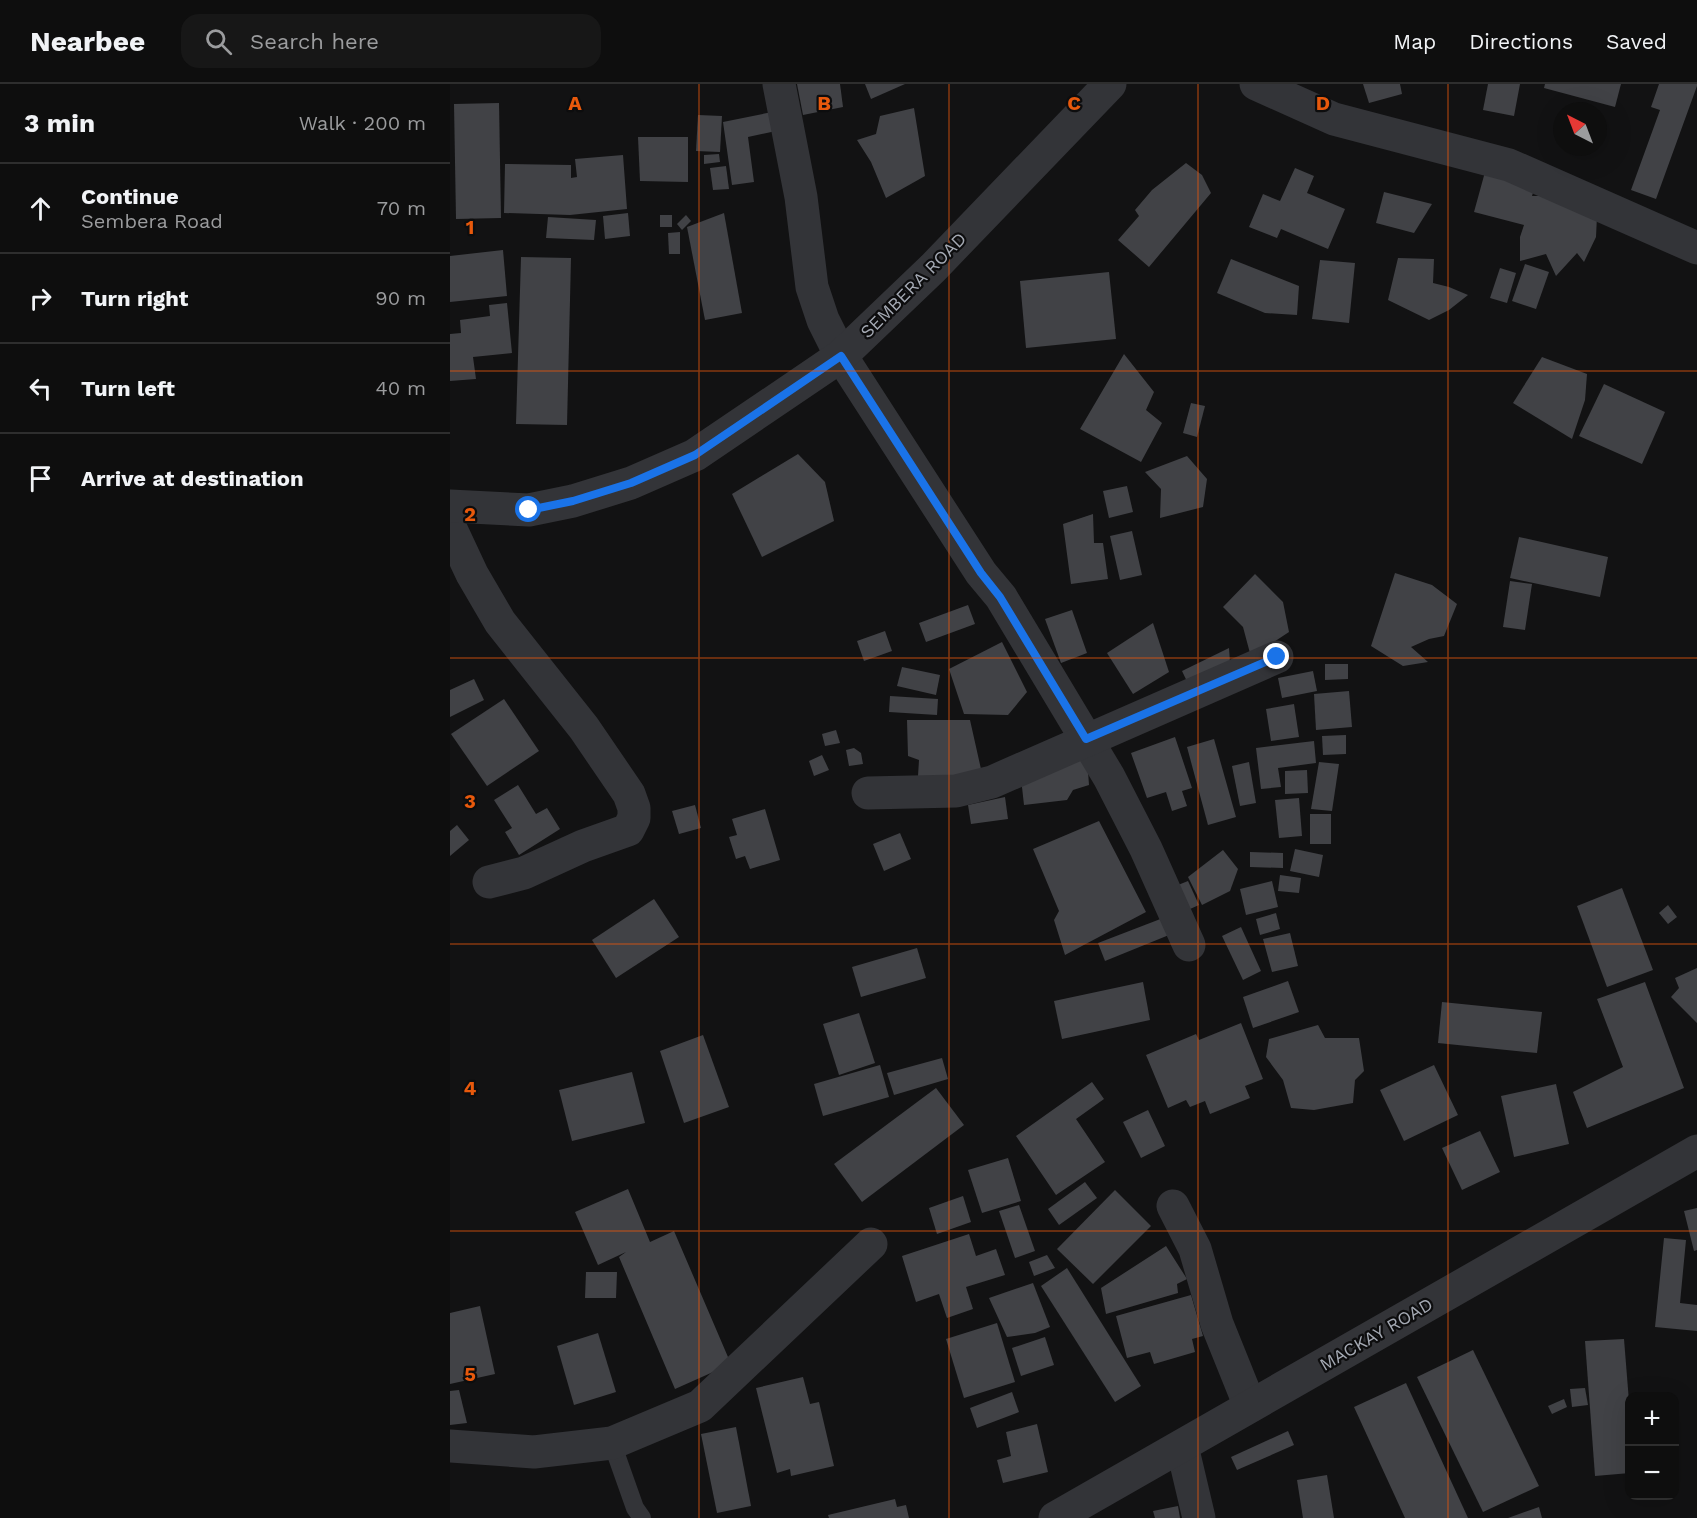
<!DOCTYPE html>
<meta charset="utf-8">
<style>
body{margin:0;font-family:"Work Sans",sans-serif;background:#171717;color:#f1f3f6}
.controls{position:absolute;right:18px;bottom:18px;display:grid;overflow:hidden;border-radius:12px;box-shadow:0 6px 24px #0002}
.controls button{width:54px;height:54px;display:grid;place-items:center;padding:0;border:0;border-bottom:2px solid #2e2e2e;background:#0e0e0e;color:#f1f3f6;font:30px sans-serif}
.compass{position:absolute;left:1103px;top:18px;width:54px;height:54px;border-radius:50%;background:#0e0e0e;box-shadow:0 6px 24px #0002;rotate:318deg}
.stop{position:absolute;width:18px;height:18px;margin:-14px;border:4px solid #1a73e8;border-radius:50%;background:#fff}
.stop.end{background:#1a73e8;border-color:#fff;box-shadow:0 2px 6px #0008}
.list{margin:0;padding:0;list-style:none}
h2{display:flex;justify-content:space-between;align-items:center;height:78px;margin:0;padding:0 24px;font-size:26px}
h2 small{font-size:20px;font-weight:400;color:#9b9c9e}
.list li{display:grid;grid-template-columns:39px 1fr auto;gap:18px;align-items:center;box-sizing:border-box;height:90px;padding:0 24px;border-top:2px solid #2e2e2e}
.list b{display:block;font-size:22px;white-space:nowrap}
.list p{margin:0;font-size:20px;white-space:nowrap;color:#9b9c9e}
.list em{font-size:20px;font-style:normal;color:#9b9c9e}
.icon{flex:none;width:33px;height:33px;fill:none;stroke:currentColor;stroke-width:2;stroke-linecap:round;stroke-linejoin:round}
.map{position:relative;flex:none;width:1247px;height:1434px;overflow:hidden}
header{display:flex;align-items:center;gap:36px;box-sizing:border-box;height:84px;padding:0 30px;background:#0e0e0e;border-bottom:2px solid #2e2e2e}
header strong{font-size:28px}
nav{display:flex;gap:33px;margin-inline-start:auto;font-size:21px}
.search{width:420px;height:54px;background:#171717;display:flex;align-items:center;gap:15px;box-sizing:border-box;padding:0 21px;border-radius:18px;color:#9b9c9e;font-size:22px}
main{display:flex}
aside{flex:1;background:#0e0e0e}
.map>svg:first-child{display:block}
.building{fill:#414246}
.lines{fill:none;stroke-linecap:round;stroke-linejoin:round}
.service{stroke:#333438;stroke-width:18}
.minor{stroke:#333438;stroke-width:33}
.tertiary{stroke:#333438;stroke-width:33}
.route{stroke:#1a73e8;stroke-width:8}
.grid{fill:none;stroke:#e8590c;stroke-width:1.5;stroke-opacity:0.55}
.labels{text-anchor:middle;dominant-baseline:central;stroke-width:4.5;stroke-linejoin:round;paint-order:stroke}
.street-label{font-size:18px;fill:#a4a9b3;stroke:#0d0d0e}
.grid-label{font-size:20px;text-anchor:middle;font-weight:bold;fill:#e8590c;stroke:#0d0d0e;stroke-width:4.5;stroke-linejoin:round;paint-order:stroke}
</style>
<header>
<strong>Nearbee</strong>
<div class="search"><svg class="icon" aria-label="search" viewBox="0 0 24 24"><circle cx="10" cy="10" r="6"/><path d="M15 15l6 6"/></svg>Search here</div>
<nav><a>Map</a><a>Directions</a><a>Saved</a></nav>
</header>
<main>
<aside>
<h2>3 min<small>Walk · 200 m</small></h2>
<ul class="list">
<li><svg class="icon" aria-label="ahead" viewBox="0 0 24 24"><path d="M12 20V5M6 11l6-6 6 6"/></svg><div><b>Continue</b><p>Sembera Road</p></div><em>70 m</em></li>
<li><svg class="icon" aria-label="right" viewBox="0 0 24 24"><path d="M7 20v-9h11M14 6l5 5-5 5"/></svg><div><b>Turn right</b></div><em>90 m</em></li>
<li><svg class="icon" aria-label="left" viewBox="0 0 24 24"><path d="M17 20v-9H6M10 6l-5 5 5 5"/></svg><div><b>Turn left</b></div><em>40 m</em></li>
<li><svg class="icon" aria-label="arrive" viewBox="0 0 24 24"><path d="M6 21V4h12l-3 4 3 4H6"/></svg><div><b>Arrive at destination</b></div></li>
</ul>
</aside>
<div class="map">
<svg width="1247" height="1434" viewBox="0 0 1247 1434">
<rect width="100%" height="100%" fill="#121213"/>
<g class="building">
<polygon points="347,0 390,0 393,23 353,31"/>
<polygon points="415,0 455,0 421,15"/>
<polygon points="913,0 950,0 952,10 919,19"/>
<polygon points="1038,0 1070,0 1064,32 1033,26"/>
<polygon points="1095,0 1171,0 1165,23 1094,4"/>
<polygon points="1209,0 1247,0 1247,2 1206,115 1181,106 1210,26 1201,23"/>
<polygon points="49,19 51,134 6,135 4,20"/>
<polygon points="464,24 475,92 436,114 421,78 407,56 426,50 430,32"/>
<polygon points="322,28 326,47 298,53 304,98 282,101 273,38"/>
<polygon points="248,31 272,32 270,68 246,67"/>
<polygon points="188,53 238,53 238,98 190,97"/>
<polygon points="269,70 270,78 254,80 254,71"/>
<polygon points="173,71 177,125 120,131 54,129 55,80 121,81 121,94 127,93 125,75"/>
<polygon points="736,79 752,91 761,109 699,183 668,156 689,132 685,126 702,106"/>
<polygon points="276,82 279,105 263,106 260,84"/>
<polygon points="845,84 864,92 857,109 895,125 878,165 831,145 827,154 799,143 813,110 830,117"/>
<polygon points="1035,88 1085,102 1082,112 1116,112 1147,132 1146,153 1134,178 1127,169 1106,192 1096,170 1070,177 1070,153 1074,141 1024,128"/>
<polygon points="934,108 982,120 964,149 926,139"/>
<polygon points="178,129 180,152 155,155 153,132"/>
<polygon points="274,129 292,229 255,236 237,143"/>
<rect x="210" y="131" width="12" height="12"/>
<polygon points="236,131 241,137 232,146 227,140"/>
<polygon points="98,133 146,136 144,156 96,154"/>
<polygon points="230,148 230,170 219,170 218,149"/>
<polygon points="53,166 57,212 0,218 0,172"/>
<polygon points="71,173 121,174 117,341 66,340"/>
<polygon points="948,174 984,175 983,199 999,203 1018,211 999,226 979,236 938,216"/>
<polygon points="781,175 849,202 847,231 815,229 767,209"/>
<polygon points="870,176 905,179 899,239 862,235"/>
<polygon points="1075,180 1099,188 1086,225 1062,217"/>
<polygon points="1050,184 1066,189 1057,219 1040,214"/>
<polygon points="659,188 666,255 576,264 570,197"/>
<polygon points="57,219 62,269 23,273 26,295 0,297 0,250 11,249 10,236 40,232 39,221"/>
<polygon points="674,270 704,308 696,326 712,339 691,378 630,345"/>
<polygon points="1092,273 1137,290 1135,316 1122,355 1063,319"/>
<polygon points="1154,300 1215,328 1192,380 1129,352"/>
<polygon points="741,319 755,322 747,353 733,349"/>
<polygon points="348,370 375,398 384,437 312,473 282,410"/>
<polygon points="737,372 757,395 753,423 710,434 711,405 695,388"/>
<polygon points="677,402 683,428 659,434 653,407"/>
<polygon points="643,430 644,459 653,459 658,495 621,500 613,440"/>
<polygon points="682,447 692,491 670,496 660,452"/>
<polygon points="1069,453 1158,473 1150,513 1060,494"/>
<polygon points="945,489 982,501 1007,520 994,552 979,555 961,563 978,578 953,582 921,562"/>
<polygon points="805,490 833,518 839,548 801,573 793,543 773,523"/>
<polygon points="1060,497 1082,500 1075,546 1053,543"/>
<polygon points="518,521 525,540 476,558 469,539"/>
<polygon points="622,526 637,569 611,579 595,535"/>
<polygon points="703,539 719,588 683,610 657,569"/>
<polygon points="435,547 442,567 414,577 407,557"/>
<polygon points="552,558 577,608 558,631 514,630 499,585"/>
<polygon points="779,564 781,593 744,612 732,587"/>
<polygon points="875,580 898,580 898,595 875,596"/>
<polygon points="452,583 490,591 486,611 447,602"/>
<polygon points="863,587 867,607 832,614 828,594"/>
<polygon points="24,595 34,616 0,633 0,606"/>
<polygon points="899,607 902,643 866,646 864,610"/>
<polygon points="440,612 488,615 487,631 439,628"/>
<polygon points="54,615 89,667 37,702 1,650"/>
<polygon points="844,620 849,653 821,657 816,625"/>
<polygon points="457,636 520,636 533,694 468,692 469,676 458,672"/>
<polygon points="386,646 390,659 375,662 372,650"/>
<polygon points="896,651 896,670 873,671 872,652"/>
<polygon points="725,653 742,704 732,707 737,722 722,727 716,708 697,714 681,669"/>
<polygon points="764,655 786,733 758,741 737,663"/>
<polygon points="864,657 866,679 828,684 831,703 811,705 806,664"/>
<polygon points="404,664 411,669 413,680 399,682 396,666"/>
<polygon points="372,671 379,686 364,692 359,677"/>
<polygon points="637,673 639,701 623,706 617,716 574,721 571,694"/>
<polygon points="799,678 806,719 790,722 782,682"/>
<polygon points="869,678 889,680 882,727 861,725"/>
<polygon points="857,686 858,709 835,710 835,687"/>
<polygon points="68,701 86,730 97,724 110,745 69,771 55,748 62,744 44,716"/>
<polygon points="555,713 558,735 521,740 518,721"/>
<polygon points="849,714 852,752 829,754 825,716"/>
<polygon points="245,721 251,744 229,750 222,727"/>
<polygon points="315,725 330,776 300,785 295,772 286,775 279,753 287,751 282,735"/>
<rect x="860" y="730" width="21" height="30"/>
<polygon points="649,737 696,828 615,871 604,836 609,827 583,765"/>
<polygon points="7,741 19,756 0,772 0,747"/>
<polygon points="450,749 461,775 434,787 423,760"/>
<polygon points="845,765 873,771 869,793 840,787"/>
<polygon points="773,766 788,785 780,807 752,821 738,793"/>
<polygon points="800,768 833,769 833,784 800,783"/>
<polygon points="830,791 851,794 849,809 828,807"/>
<polygon points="738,797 749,821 740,825 728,801"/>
<polygon points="822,797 828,823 796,831 790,805"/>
<polygon points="1172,804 1203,886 1157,903 1127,822"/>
<polygon points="204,815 229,853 166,894 142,856"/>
<polygon points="1218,821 1227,833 1218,840 1209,829"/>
<polygon points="826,829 830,845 810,851 806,835"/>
<polygon points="713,834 719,851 655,877 648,859"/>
<polygon points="791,843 811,887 793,896 772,852"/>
<polygon points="840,849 848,882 822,888 813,855"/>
<polygon points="467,864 476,894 411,913 402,883"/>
<polygon points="1247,884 1247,939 1221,913 1229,904 1225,894"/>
<polygon points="838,897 849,928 803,944 793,913"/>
<polygon points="693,898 700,936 612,955 604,917"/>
<polygon points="1195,898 1234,1004 1137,1044 1123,1008 1173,983 1147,915"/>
<polygon points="992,918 1092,928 1087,969 988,959"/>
<polygon points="409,929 425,979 389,991 373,940"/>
<polygon points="791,939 813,995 795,1002 800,1014 760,1030 755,1017 740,1023 736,1016 718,1024 696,971 746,950 749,956"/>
<polygon points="868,941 875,954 909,954 914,987 905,996 903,1019 864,1026 841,1024 833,996 816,973 819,955"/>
<polygon points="253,951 279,1023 234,1039 210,967"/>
<polygon points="492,974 498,995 444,1011 437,989"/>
<polygon points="430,981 439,1013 373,1032 364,1000"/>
<polygon points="984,981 1008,1031 954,1057 930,1006"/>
<polygon points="182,988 195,1039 122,1057 109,1006"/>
<polygon points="642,998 654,1015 626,1035 655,1078 606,1111 566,1052"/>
<polygon points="1106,1000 1119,1060 1064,1073 1051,1012"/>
<polygon points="486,1004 514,1041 412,1118 384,1080"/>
<polygon points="698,1026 715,1062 691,1074 673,1038"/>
<polygon points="1030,1047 1050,1088 1012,1106 992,1064"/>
<polygon points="558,1074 571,1117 532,1129 518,1086"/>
<polygon points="635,1098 647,1114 609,1141 598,1125"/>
<polygon points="178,1105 200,1158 224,1147 281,1280 225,1305 169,1173 176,1168 148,1181 125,1128"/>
<polygon points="665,1106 701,1142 643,1200 607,1165"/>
<polygon points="513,1112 521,1138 487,1150 479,1124"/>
<polygon points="569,1121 585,1167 565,1174 549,1127"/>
<polygon points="1247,1124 1247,1166 1244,1167 1234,1127"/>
<polygon points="519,1150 526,1172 546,1165 555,1191 516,1203 523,1225 497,1234 489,1210 466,1218 452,1172"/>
<polygon points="1214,1154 1236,1156 1230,1219 1247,1221 1247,1247 1205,1243"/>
<polygon points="716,1162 737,1195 727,1200 728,1209 656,1230 651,1204"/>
<polygon points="597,1171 605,1184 584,1192 579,1178"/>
<polygon points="617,1184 691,1302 665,1318 591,1202"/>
<polygon points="136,1188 167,1188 166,1214 135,1214"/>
<polygon points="583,1199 600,1243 585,1249 557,1253 539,1214"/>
<polygon points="741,1211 753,1252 742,1255 745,1268 704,1280 700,1268 677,1274 666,1232"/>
<polygon points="30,1222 45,1290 0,1300 0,1229"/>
<polygon points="547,1239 565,1298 514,1314 496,1255"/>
<polygon points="148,1249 166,1308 124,1321 107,1262"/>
<polygon points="595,1253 604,1281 571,1292 562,1264"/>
<polygon points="1174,1255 1180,1330 1180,1389 1145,1392 1135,1257"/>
<polygon points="1023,1266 1089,1402 1033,1428 967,1293"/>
<polygon points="353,1293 360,1320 369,1318 384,1382 341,1392 340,1385 327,1389 306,1304"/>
<polygon points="956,1299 1018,1434 955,1434 904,1323"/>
<polygon points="1135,1304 1138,1321 1122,1323 1120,1305"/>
<polygon points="9,1306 17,1339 0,1341 0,1307"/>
<polygon points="562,1308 569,1328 527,1344 520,1324"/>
<polygon points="1114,1315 1117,1323 1102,1330 1098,1322"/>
<polygon points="587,1340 598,1388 553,1399 547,1376 561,1372 556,1348"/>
<polygon points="286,1343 301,1422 267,1429 251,1350"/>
<polygon points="838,1347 844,1361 787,1386 781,1373"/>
<polygon points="1224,1359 1228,1359 1229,1384 1224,1384"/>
<polygon points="877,1391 884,1434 853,1434 847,1396"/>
<polygon points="445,1415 447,1423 456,1421 459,1434 379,1434 378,1431"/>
<polygon points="728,1422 730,1434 705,1434 703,1427"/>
<polygon points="1089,1423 1092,1434 1058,1434"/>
</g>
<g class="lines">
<polyline class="service" points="162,1359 185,1424 192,1434"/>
<g class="minor">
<polyline points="329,0 351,113 362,203 373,236 391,272 531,489 551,513 659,693 696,765 739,861"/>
<polyline points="806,0 884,35 1059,81 1247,164"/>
<polyline points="0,443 22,490 50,538 134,644 179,710 184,724 184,734 178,746 133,762 74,789 39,798"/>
<polyline points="418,709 506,707 542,698 827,573"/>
<polyline points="723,1122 745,1165 767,1240 800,1322"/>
<polyline points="0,1362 84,1368 162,1359 250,1322 421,1160"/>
<polyline points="732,1362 749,1434"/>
<polyline points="605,1434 1247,1067"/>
</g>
<polyline class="tertiary" points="0,422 79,426 123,417 181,399 245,371 391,272 483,184 660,0"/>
</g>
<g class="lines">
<polyline class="route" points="79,426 123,417 181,399 245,371 391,272 531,489 550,513 636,655 827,573"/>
</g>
<path class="grid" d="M249,0V1434M499,0V1434M748,0V1434M998,0V1434M0,287H1247M0,574H1247M0,860H1247M0,1147H1247"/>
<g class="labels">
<g class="street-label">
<text transform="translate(463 201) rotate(-45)">SEMBERA ROAD</text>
<text transform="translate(926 1250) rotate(-30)">MACKAY ROAD</text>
</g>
</g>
<g class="grid-label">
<text x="125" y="26">A</text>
<text x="374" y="26">B</text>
<text x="624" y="26">C</text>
<text x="873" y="26">D</text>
<text x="20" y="150">1</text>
<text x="20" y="437">2</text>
<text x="20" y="724">3</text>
<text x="20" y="1011">4</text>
<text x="20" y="1297">5</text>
</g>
</svg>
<div class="controls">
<button>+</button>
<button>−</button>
</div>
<svg class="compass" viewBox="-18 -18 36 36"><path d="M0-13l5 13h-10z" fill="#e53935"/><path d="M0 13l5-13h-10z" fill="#9b9c9e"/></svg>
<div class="stop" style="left:79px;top:426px"></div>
<div class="stop end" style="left:827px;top:573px"></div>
</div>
</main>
